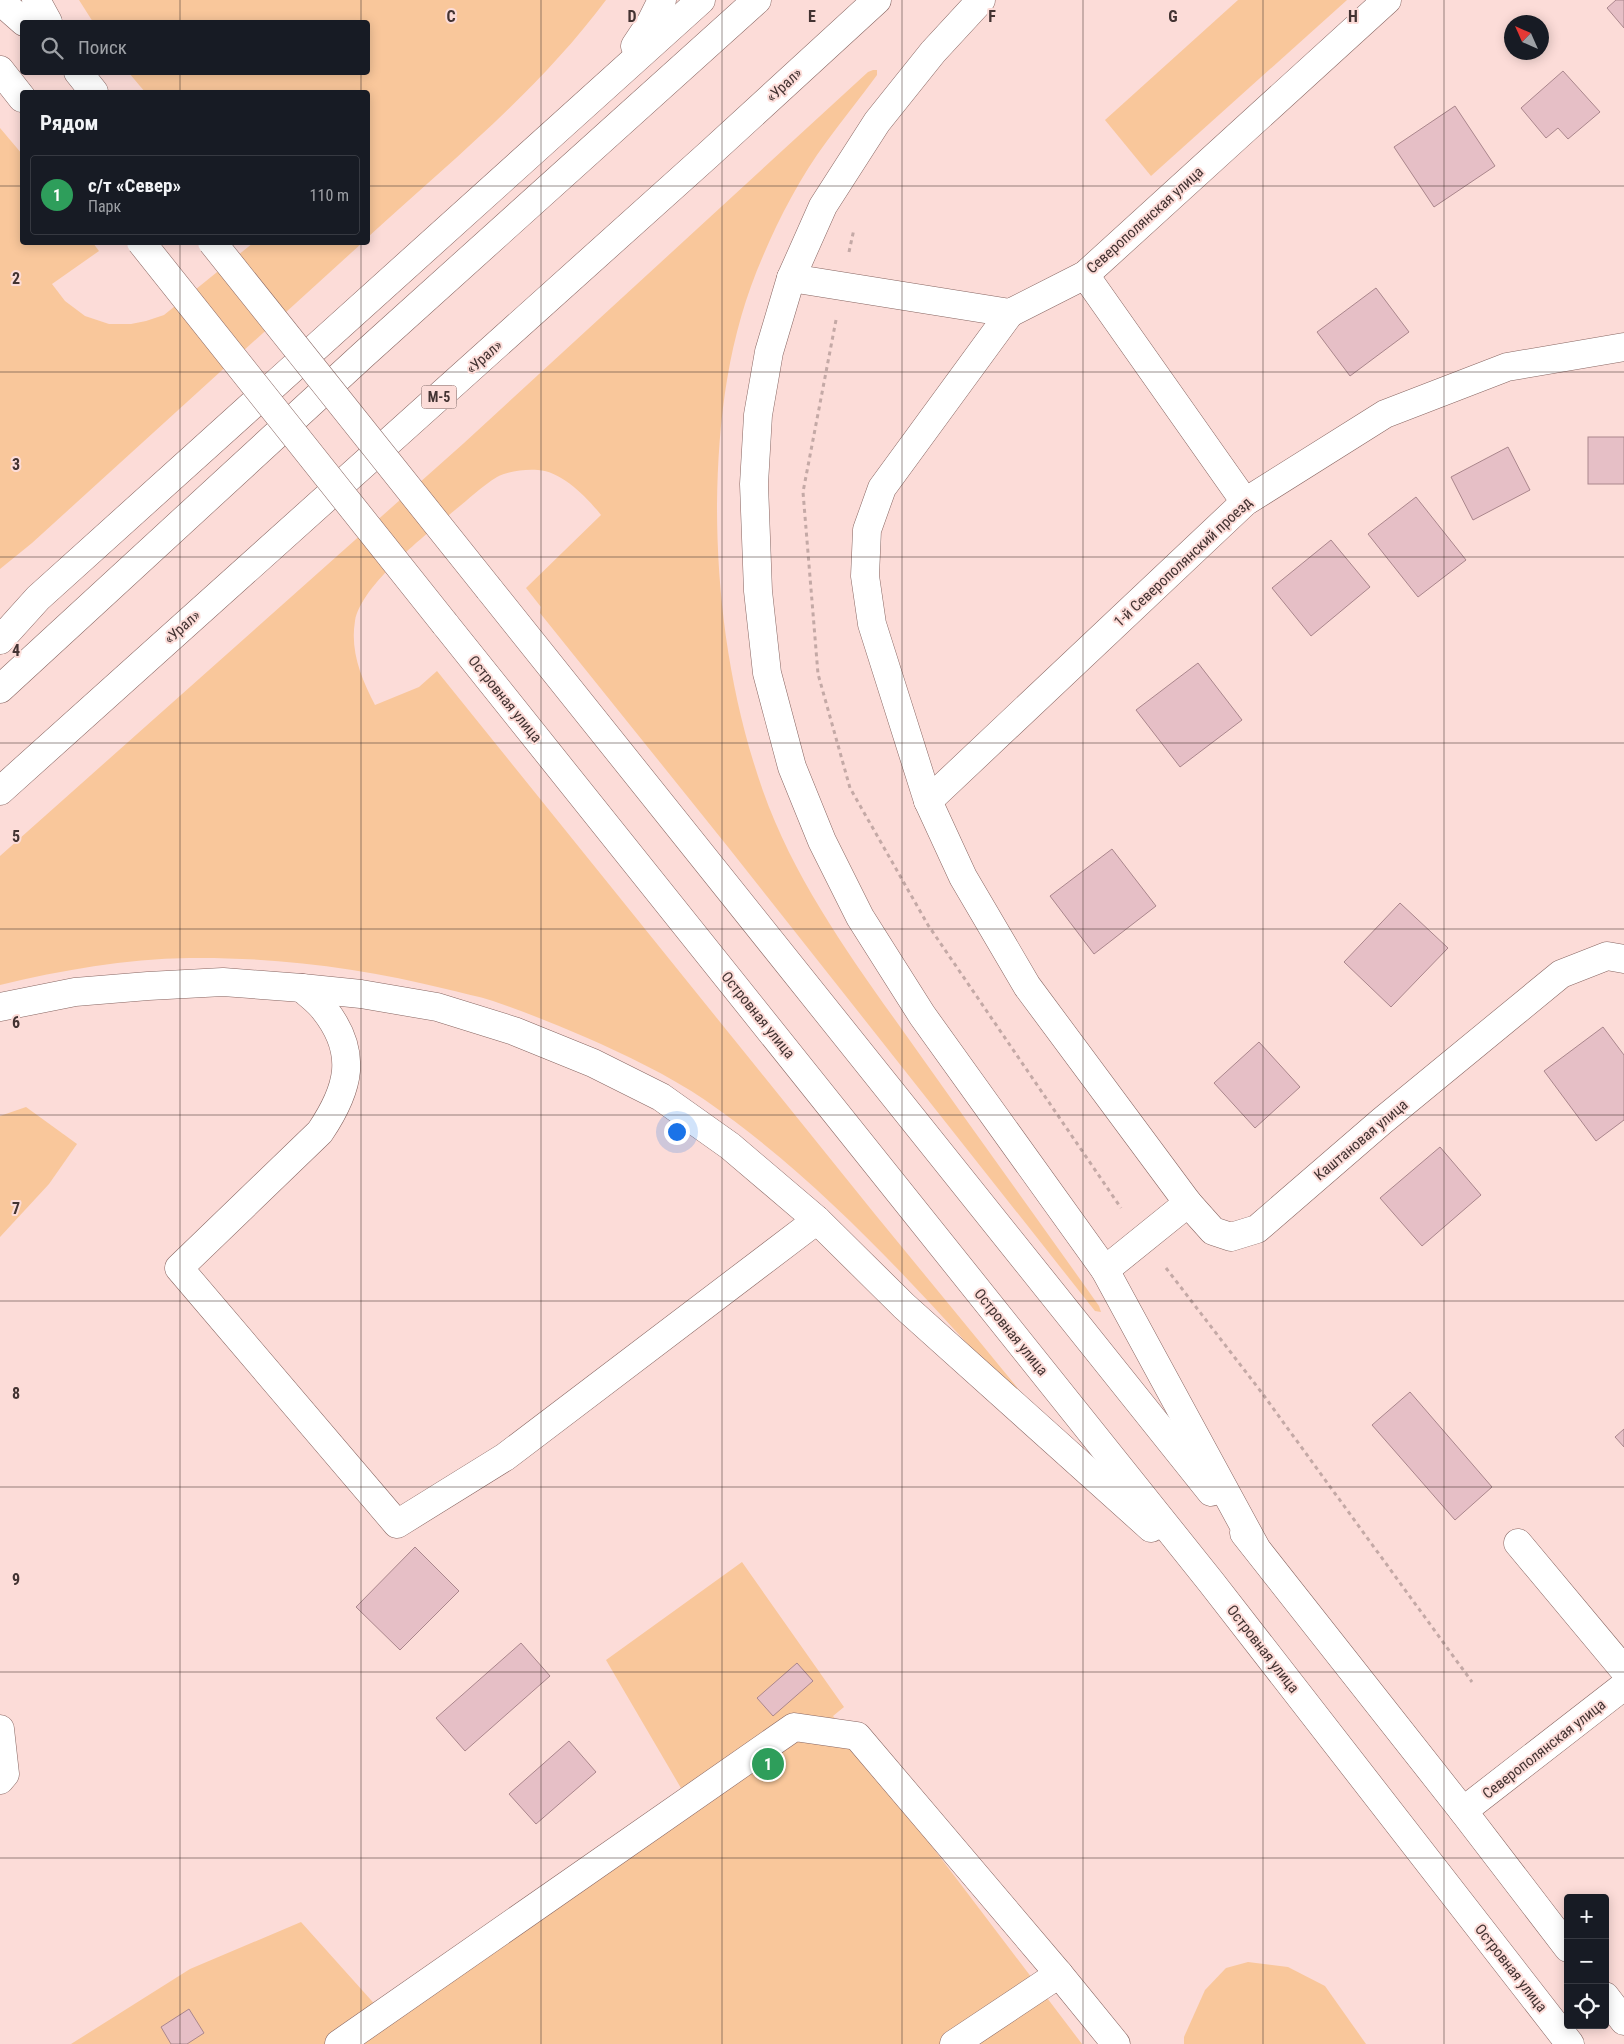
<!DOCTYPE html>
<html lang="ru">
<meta charset="utf-8">
<style>
body{margin:0;font-family:"Roboto Condensed",sans-serif;background:#242831;color:#f1f3f6}
.controls{position:absolute;right:15px;bottom:15px;display:grid;overflow:hidden;border-radius:5px;box-shadow:0 2px 12px #0003}
.controls button{width:45px;height:45px;display:grid;place-items:center;padding:0;border:0;border-bottom:1px solid #363941;background:#171b24;color:#f1f3f6;font:25px sans-serif}
.compass{position:absolute;left:1504px;top:15px;width:45px;height:45px;border-radius:50%;background:#171b24;box-shadow:0 2px 12px #0003;rotate:315deg}
.you{position:absolute;left:676px;top:1131px;width:18px;height:18px;margin:-12px;border:4px solid #fff;border-radius:50%;background:#1a73e8;box-shadow:0 0 0 8px #1a73e833}
.badge{display:grid;place-items:center;width:32px;height:32px;border-radius:50%;background:#ea580c;color:#fff;font-size:16px;font-weight:700}
.pin{position:absolute;translate:-50% -50%;border:2px solid #fff;box-shadow:0 1px 5px #0006}
.list{margin:0;padding:0;list-style:none}
h2{display:flex;justify-content:space-between;align-items:center;height:65px;margin:0;padding:0 20px;font-size:21px}
h2 small{font-size:16px;font-weight:400;color:#9ea1a6}
.list li{display:grid;grid-template-columns:32px 1fr auto;gap:15px;align-items:center;box-sizing:border-box;height:80px;margin:0 10px 10px;padding:0 10px;border:1px solid #363941;border-radius:5px}
.list b{display:block;font-size:19px;white-space:nowrap}
.list p{margin:0;font-size:16px;white-space:nowrap;color:#9ea1a6}
.list em{font-size:16px;font-style:normal;color:#9ea1a6}
.icon{flex:none;width:28px;height:28px;fill:none;stroke:currentColor;stroke-width:2;stroke-linecap:round;stroke-linejoin:round}
.map{position:relative;flex:none;width:1624px;height:2044px;overflow:hidden}
.search{position:absolute;background:#171b24;box-shadow:0 2px 12px #0003;left:20px;top:20px;width:350px;height:55px;display:flex;align-items:center;gap:12px;box-sizing:border-box;padding:0 18px;border-radius:5px;color:#9ea1a6;font-size:19px}
.panel{position:absolute;background:#171b24;box-shadow:0 2px 12px #0003;left:20px;top:90px;width:350px;height:155px;border-radius:5px}
.map>svg:first-child{display:block}
.green{fill:#f9c79b}
.building{fill:#e6bfc6;stroke:#aa868c}
.lines{fill:none;stroke-linecap:round;stroke-linejoin:round}
.minor-casing{stroke:#876561;stroke-width:29}
.major-casing{stroke:#876561;stroke-width:29}
.highway-casing{stroke:#876561;stroke-width:29}
.path{stroke:#c4a9a6;stroke-width:3;stroke-dasharray:4 4;stroke-linecap:butt}
.minor{stroke:#fff;stroke-width:28}
.major{stroke:#fff;stroke-width:28}
.highway{stroke:#fff;stroke-width:28}
.major-bridge-casing{stroke:#876561;stroke-width:29;stroke-linecap:butt}
.major-bridge{stroke:#fff;stroke-width:28}
.grid{fill:none;stroke:#433332;stroke-width:1;stroke-opacity:0.55}
.labels{text-anchor:middle;dominant-baseline:central;stroke-width:4;stroke-linejoin:round;paint-order:stroke}
.shield{fill:#fcdcd8;stroke:#7a6664;stroke-width:1}
.shield-label{font-size:14px;font-weight:bold;fill:#433332}
.street-label{font-size:15px;fill:#433332;stroke:#fcdcd8}
.grid-label{font-size:16px;text-anchor:middle;font-weight:bold;fill:#433332;stroke:#fcdcd8;stroke-width:4;stroke-linejoin:round;paint-order:stroke}
</style>
<div class="map">
<svg width="1624" height="2044" viewBox="0 0 1624 2044">
<rect width="100%" height="100%" fill="#fcdcd8"/>
<g class="green">
<path d="M79,0H606C539,90 450,162 368,237V92H278L276,91L274,92H145L129,73L368,72V22H93Z"/>
<polygon points="1238,0 1347,0 1151,176 1105,120"/>
<path d="M873,70H877V75C861,97 843,119 827,141C801,176 780,216 763,256C728,336 718,419 717,506C717,602 731,700 763,791C797,887 860,970 918,1052C978,1137 1039,1221 1099,1306L1101,1312L1095,1311L728,847L540,613L541,607L526,588L601,515C587,497 561,471 538,470C525,469 508,471 497,477C482,486 469,499 455,510C427,534 361,585 355,621C350,651 361,678 375,705L419,687L437,671L874,1213L1061,1441L1058,1444C947,1323 841,1194 705,1100C668,1075 626,1055 585,1037C555,1024 525,1012 493,1001C478,996 461,993 446,989C362,968 275,957 189,958C125,959 62,970 0,985V856L464,443L868,72Z"/>
<polygon points="0,128 22,154 22,242 93,243 99,251 52,284 65,301 85,316 109,324 131,324 146,321 164,315 253,243 362,243 32,543 0,569"/>
<polygon points="26,1107 77,1144 49,1184 0,1237 0,1116"/>
<polygon points="742,1562 844,1707 833,1716 1082,2044 71,2044 190,1969 301,1922 388,2019 695,1812 606,1660"/>
<polygon points="1248,1962 1288,1967 1325,1986 1366,2044 1184,2044 1184,2037 1205,1990 1226,1968"/>
</g>
<g class="building">
<polygon points="1616,0 1624,0 1624,28 1607,8"/>
<polygon points="1563,71 1600,112 1568,139 1558,128 1546,138 1521,108"/>
<polygon points="1455,106 1495,166 1434,207 1394,147"/>
<polygon points="1376,288 1409,332 1350,376 1317,332"/>
<rect x="1588" y="437" width="36" height="47"/>
<polygon points="1508,447 1530,490 1473,520 1451,477"/>
<polygon points="1416,497 1466,560 1418,597 1368,534"/>
<polygon points="1331,540 1370,587 1311,636 1272,588"/>
<polygon points="1198,663 1242,720 1180,767 1136,710"/>
<polygon points="1112,849 1156,906 1094,954 1050,896"/>
<polygon points="1400,903 1448,948 1391,1007 1344,962"/>
<polygon points="1603,1027 1624,1055 1624,1120 1596,1141 1544,1071"/>
<polygon points="1259,1042 1300,1087 1255,1128 1214,1083"/>
<polygon points="1440,1147 1481,1195 1422,1246 1380,1198"/>
<polygon points="1410,1392 1492,1487 1455,1520 1372,1425"/>
<polygon points="1624,1429 1624,1447 1615,1437"/>
<polygon points="415,1547 459,1591 400,1650 356,1607"/>
<polygon points="521,1643 550,1676 465,1751 436,1718"/>
<polygon points="797,1663 813,1681 773,1716 757,1698"/>
<polygon points="569,1741 596,1772 536,1824 509,1794"/>
<polygon points="189,2009 204,2033 187,2044 171,2044 161,2027"/>
</g>
<g class="lines">
<g class="minor-casing">
<g id="minor">
<polyline points="0,1 24,22"/>
<polyline points="1085,275 1245,502"/>
<polyline points="791,278 1010,313 1085,275 1387,0"/>
<polyline points="1010,313 882,488 867,530 865,576 872,624 928,801 963,877 1027,986 1188,1203"/>
<polyline points="928,801 1245,502 1385,414 1507,367 1624,347"/>
<path d="M302,988C309,995 318,1001 324,1009C359,1053 349,1089 320,1132L179,1268L397,1524L505,1457L817,1220"/>
<polyline points="1105,1270 1188,1203 1213,1231 1231,1237 1257,1229 1382,1121 1561,974 1607,956 1624,959"/>
<polyline points="1518,1543 1624,1670"/>
<polyline points="0,1729 5,1774 0,1780"/>
<polyline points="1463,1811 1624,1686"/>
<polyline points="339,2044 794,1727 857,1736 1059,1974 1116,2044"/>
<polyline points="954,2044 1059,1974"/>
</g>
</g>
<g class="major-casing">
<g id="major">
<polyline points="36,0 48,22"/>
<polyline points="981,0 933,52 877,122 823,206 791,278 769,352 758,415 754,484 758,591 767,673 792,767 822,841 860,917 922,1015 1105,1270 1255,1546"/>
<polyline points="635,46 651,22 662,0"/>
<polyline points="0,70 22,98"/>
<polyline points="78,72 94,92"/>
<polyline points="489,589 1211,1492"/>
<polyline points="445,624 1211,1582 1570,2044"/>
<polyline points="0,640 38,598 701,0"/>
<polyline points="0,1007 75,992 148,986 223,982 302,988 361,994 437,1007 514,1031 593,1063 661,1097 730,1146 817,1220 904,1306 1151,1528"/>
<polyline points="1244,1533 1463,1811 1568,1948"/>
<polyline points="1605,1996 1624,2021"/>
</g>
</g>
<g class="highway-casing">
<g id="highway">
<polyline points="0,689 363,355 757,0"/>
<polyline points="0,791 708,155 877,0"/>
</g>
</g>
<g class="path">
<polyline points="849,252 854,229"/>
<polyline points="836,320 803,492 818,674 850,788 928,925 1121,1208"/>
<polyline points="1166,1268 1262,1393 1472,1682"/>
</g>
<use href="#minor" class="minor"/>
<use href="#major" class="major"/>
<use href="#highway" class="highway"/>
<g class="major-bridge-casing">
<g id="major-bridge">
<polyline points="141,242 445,624"/>
<polyline points="212,242 489,589"/>
</g>
</g>
<use href="#major-bridge" class="major-bridge"/>
</g>
<path class="grid" d="M180,0V22M361,0V22M541,0V2044M722,0V2044M902,0V2044M1083,0V2044M1263,0V2044M1444,0V2044M180,72V92M361,72V92M0,186H22M368,186H1624M180,242V2044M361,242V2044M0,372H1624M0,557H1624M0,743H1624M0,929H1624M0,1115H1624M0,1301H1624M0,1487H1624M0,1672H1624M0,1858H1624"/>
<g class="labels">
<rect class="shield" x="421.5" y="385.5" width="35" height="23" rx="4"/>
<g class="shield-label">
<text x="439" y="397">М-5</text>
</g>
<g class="street-label">
<text transform="translate(784 85) rotate(-43)">«Урал»</text>
<text transform="translate(1145 220) rotate(-42)">Северополянская улица</text>
<text transform="translate(484 357) rotate(-42)">«Урал»</text>
<text transform="translate(1183 562) rotate(-43)">1-й Северополянский проезд</text>
<text transform="translate(182 627) rotate(-42)">«Урал»</text>
<text transform="translate(505 699) rotate(51)">Островная улица</text>
<text transform="translate(758 1015) rotate(51)">Островная улица</text>
<text transform="translate(1361 1140) rotate(-40)">Каштановая улица</text>
<text transform="translate(1011 1332) rotate(51)">Островная улица</text>
<text transform="translate(1263 1649) rotate(52)">Островная улица</text>
<text transform="translate(1544 1749) rotate(-38)">Северополянская улица</text>
<text transform="translate(1511 1968) rotate(52)">Островная улица</text>
</g>
</g>
<g class="grid-label">
<text x="451" y="22">C</text>
<text x="632" y="22">D</text>
<text x="812" y="22">E</text>
<text x="992" y="22">F</text>
<text x="1173" y="22">G</text>
<text x="1353" y="22">H</text>
<text x="16" y="284">2</text>
<text x="16" y="470">3</text>
<text x="16" y="656">4</text>
<text x="16" y="842">5</text>
<text x="16" y="1028">6</text>
<text x="16" y="1214">7</text>
<text x="16" y="1399">8</text>
<text x="16" y="1585">9</text>
</g>
</svg>
<div class="controls">
<button>+</button>
<button>−</button>
<button><svg class="icon" aria-label="locate" viewBox="0 0 24 24"><circle cx="12" cy="12" r="6"/><path d="M12 2v4M12 18v4M2 12h4M18 12h4"/></svg></button>
</div>
<svg class="compass" viewBox="-18 -18 36 36"><path d="M0-13l5 13h-10z" fill="#e53935"/><path d="M0 13l5-13h-10z" fill="#9ea1a6"/></svg>
<div class="you"></div>
<div class="pin badge" style="left:768px;top:1764px;background:#2e9e5b">1</div>
<div class="search"><svg class="icon" aria-label="search" viewBox="0 0 24 24"><circle cx="10" cy="10" r="6"/><path d="M15 15l6 6"/></svg>Поиск</div>
<section class="panel">
<h2>Рядом<small></small></h2>
<ul class="list">
<li><span class="badge" style="background:#2e9e5b">1</span><div><b>с/т «Север»</b><p>Парк</p></div><em>110 m</em></li>
</ul>
</section>
</div>
